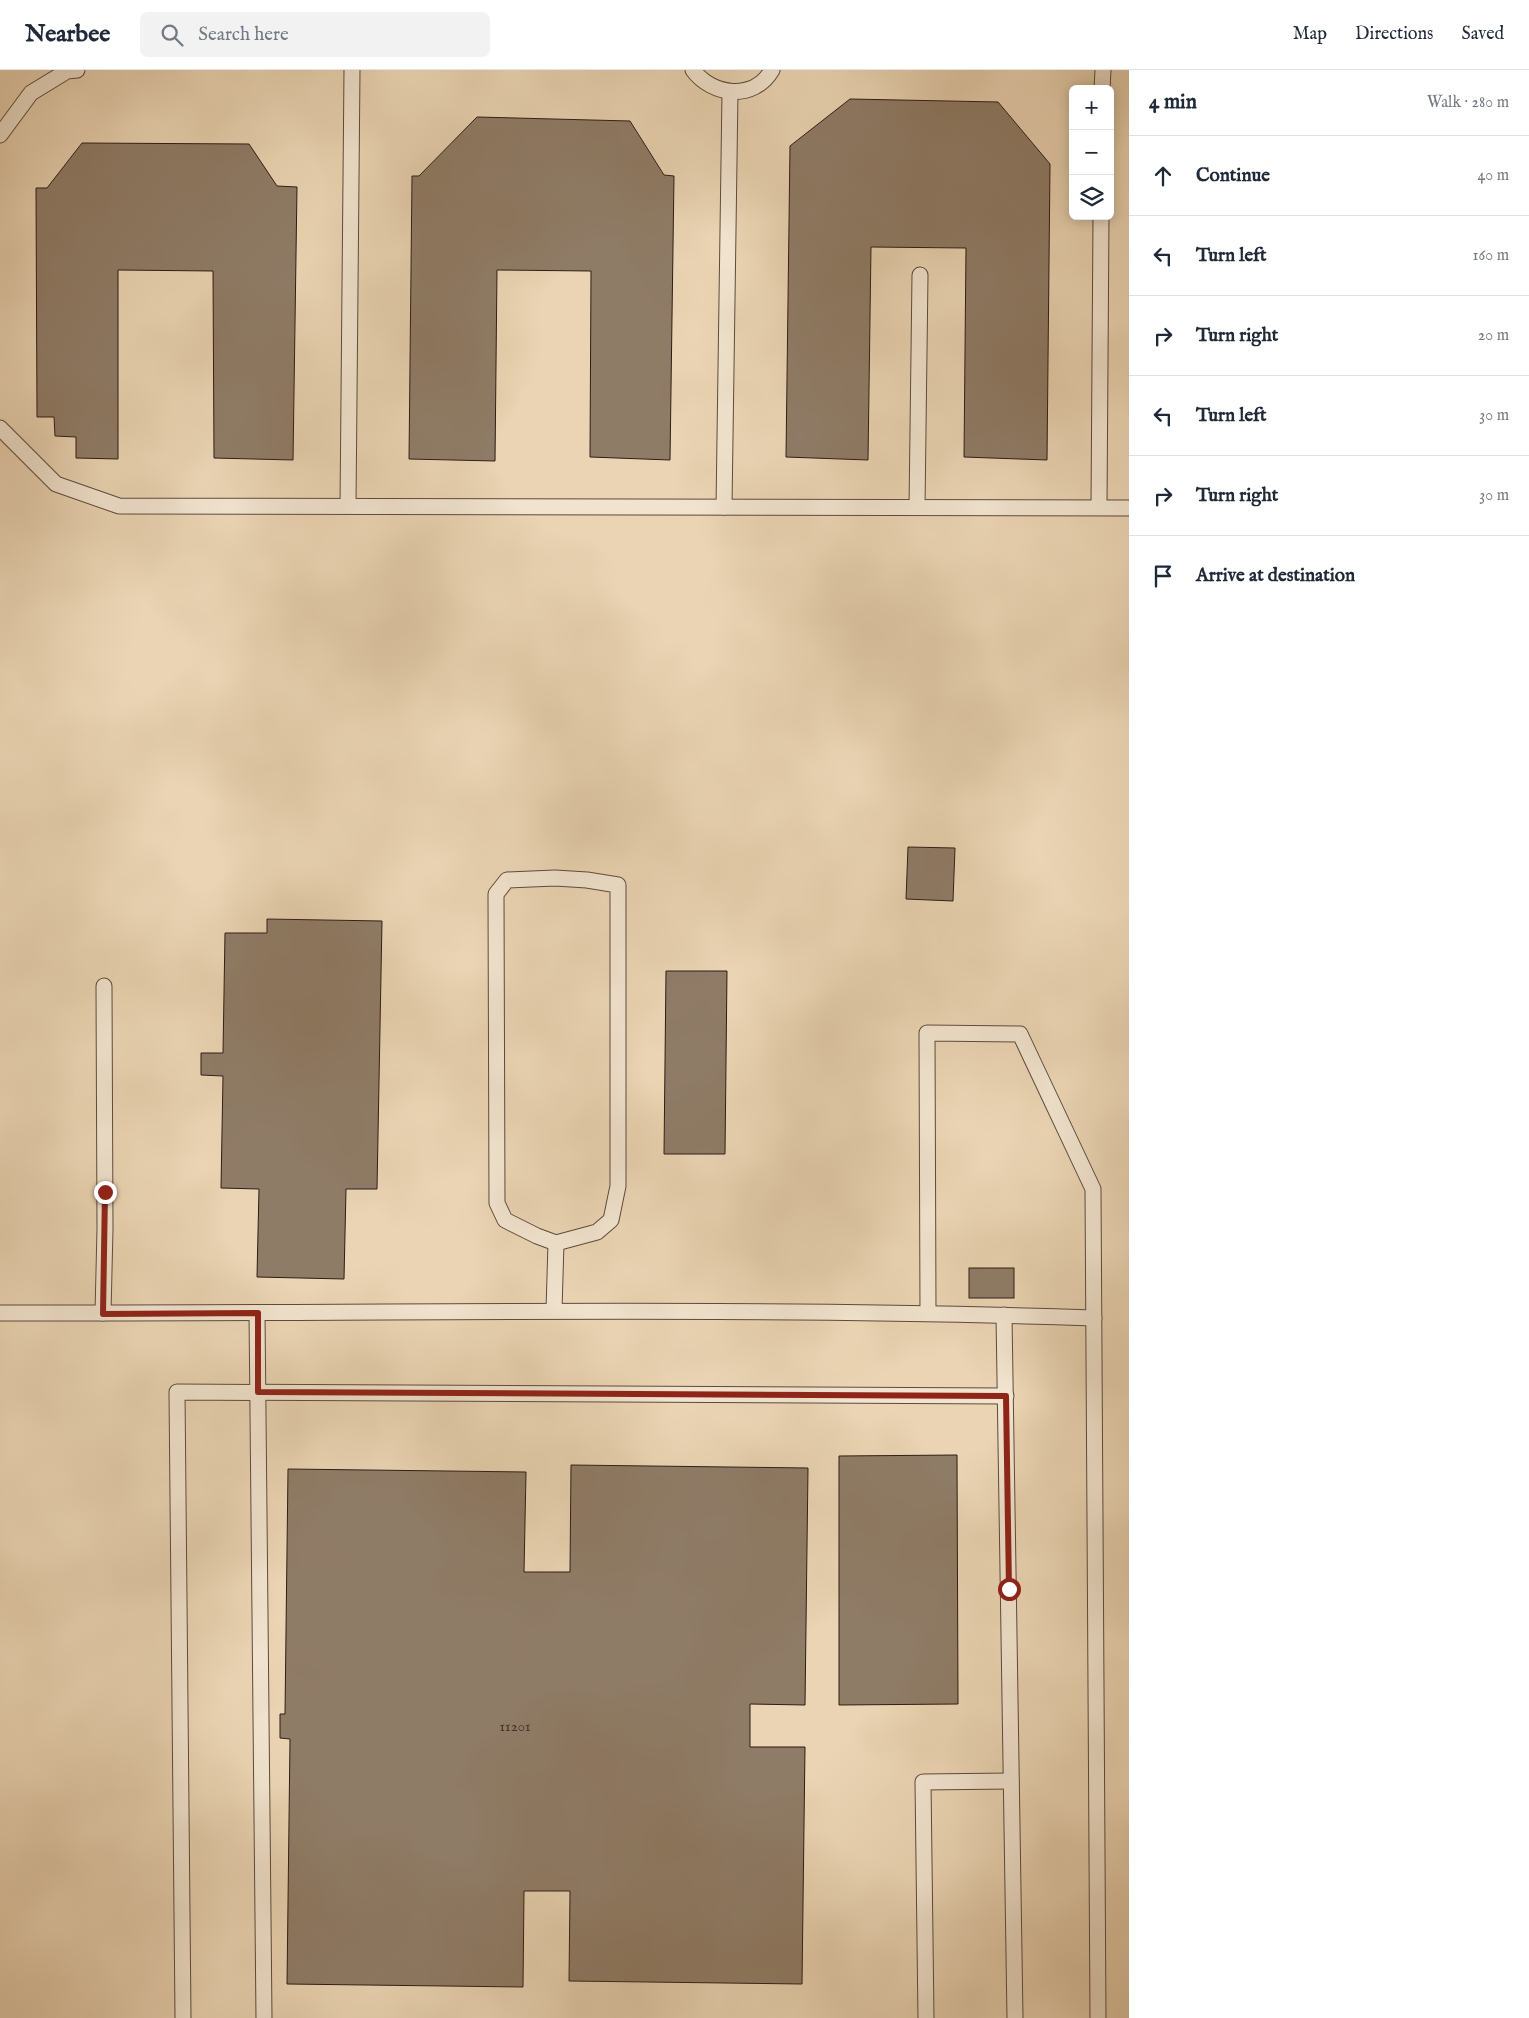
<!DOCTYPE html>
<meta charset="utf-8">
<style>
body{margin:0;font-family:"IM FELL English",serif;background:#f2f2f3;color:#1f2937}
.controls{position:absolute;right:15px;top:15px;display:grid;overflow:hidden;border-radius:8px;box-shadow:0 2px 12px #0003}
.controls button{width:45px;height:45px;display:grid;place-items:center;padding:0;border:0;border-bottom:1px solid #e0e1e3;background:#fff;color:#1f2937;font:25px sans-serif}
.stop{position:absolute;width:15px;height:15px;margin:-11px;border:4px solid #8f2418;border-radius:50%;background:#fff}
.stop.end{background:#8f2418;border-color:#fff;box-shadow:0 1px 5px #0008}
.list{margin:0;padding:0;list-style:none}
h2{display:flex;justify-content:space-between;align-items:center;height:65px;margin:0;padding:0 20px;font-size:21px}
h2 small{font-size:16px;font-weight:400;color:#747a83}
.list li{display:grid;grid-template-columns:32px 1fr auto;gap:15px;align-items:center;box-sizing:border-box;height:80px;padding:0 20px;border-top:1px solid #e0e1e3}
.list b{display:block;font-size:19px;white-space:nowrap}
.list em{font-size:16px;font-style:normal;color:#747a83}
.icon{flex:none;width:28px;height:28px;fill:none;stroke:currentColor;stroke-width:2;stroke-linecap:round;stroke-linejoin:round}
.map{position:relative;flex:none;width:1129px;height:1948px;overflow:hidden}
header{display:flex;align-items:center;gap:30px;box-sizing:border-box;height:70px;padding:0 25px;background:#fff;border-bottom:1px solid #e0e1e3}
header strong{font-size:24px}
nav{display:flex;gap:28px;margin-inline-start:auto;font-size:18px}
.search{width:350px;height:45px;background:#f2f2f3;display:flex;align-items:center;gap:12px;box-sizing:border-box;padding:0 18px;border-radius:8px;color:#747a83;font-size:19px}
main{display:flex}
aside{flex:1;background:#fff}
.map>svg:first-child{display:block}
.building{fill:#8f7c67;stroke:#2d1d14}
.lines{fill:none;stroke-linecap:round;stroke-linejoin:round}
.service-casing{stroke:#5c4b3c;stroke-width:17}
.service{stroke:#f1e3ce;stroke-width:15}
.route{stroke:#8f2418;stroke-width:6}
.labels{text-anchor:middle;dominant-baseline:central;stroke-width:4;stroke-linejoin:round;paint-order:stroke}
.number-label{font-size:15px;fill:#463529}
</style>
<header>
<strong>Nearbee</strong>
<div class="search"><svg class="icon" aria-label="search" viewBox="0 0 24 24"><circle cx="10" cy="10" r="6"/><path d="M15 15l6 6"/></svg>Search here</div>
<nav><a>Map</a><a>Directions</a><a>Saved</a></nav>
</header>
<main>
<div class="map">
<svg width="1129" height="1948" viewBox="0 0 1129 1948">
<rect width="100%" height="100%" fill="#ead4b3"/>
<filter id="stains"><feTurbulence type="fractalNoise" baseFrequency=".004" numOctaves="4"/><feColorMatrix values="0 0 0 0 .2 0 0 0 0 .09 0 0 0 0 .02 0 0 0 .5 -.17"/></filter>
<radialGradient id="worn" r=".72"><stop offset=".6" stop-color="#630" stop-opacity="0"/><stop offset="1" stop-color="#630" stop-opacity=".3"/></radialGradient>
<g class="building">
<polygon points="850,29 998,32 1050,94 1047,390 964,387 966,178 871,177 868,390 786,387 790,76"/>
<polygon points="477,47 630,51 664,105 674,106 670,390 590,387 591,201 497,200 495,391 409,389 412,106 419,106"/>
<polygon points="82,73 249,74 277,116 297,117 293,390 214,388 213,201 118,200 118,389 76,388 76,367 55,366 54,347 37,347 36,118 47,118"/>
<polygon points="908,777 955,778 953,831 906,829"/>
<polygon points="267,849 382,851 377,1119 346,1119 344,1209 257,1207 259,1119 221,1118 223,1006 201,1005 201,983 223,983 225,863 267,863"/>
<polygon points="666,901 727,901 725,1084 664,1084"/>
<rect x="969" y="1198" width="45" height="30"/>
<polygon points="957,1385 958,1634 839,1635 839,1386"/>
<polygon points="571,1395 808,1398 805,1635 750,1634 750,1677 805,1677 802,1914 569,1911 570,1821 524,1821 523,1917 287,1914 290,1669 280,1668 280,1644 285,1644 288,1399 526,1402 524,1502 570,1502"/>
</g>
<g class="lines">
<g class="service-casing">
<g id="service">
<path d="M693,0C712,26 754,31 772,0"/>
<polyline points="1102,19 1103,0"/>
<polyline points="0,65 31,23 67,1 77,0"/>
<polyline points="0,358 56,414 119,436 1129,438"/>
<polyline points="348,436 352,0"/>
<polyline points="724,437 730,22"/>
<polyline points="917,437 920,205"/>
<polyline points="1099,437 1101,146"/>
<polygon points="555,808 587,810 618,815 618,1116 611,1150 597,1162 556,1173 537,1166 505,1150 497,1133 496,824 507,810"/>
<polyline points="554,1240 556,1173"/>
<polyline points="928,1242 927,963 1020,964 1093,1119 1098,1948"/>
<path d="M0,1243C365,1244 729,1236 1094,1248"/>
<polyline points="103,1243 105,1159 104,916"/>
<polyline points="257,1243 264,1948"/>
<polyline points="1004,1245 1015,1948"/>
<polyline points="183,1948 177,1322 1006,1326"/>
<polyline points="926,1948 923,1712 1011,1711"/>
</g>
</g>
<use href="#service" class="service"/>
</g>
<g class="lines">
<polyline class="route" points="105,1122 103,1244 258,1243 258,1322 1006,1326 1009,1519"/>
</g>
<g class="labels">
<g class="number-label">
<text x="515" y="1656">11201</text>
</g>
</g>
<rect width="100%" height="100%" filter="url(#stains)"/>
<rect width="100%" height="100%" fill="url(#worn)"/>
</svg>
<div class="controls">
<button>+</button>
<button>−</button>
<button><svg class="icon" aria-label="layers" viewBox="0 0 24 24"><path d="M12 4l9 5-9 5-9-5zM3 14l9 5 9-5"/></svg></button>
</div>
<div class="stop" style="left:1009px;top:1519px"></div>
<div class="stop end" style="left:105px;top:1122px"></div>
</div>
<aside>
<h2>4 min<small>Walk · 280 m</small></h2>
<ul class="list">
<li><svg class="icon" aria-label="ahead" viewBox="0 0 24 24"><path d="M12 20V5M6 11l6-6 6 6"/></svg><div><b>Continue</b></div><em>40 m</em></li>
<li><svg class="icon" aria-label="left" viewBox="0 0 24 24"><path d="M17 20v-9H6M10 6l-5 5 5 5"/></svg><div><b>Turn left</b></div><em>160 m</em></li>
<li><svg class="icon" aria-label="right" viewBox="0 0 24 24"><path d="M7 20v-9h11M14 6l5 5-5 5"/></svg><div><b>Turn right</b></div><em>20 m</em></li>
<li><svg class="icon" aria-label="left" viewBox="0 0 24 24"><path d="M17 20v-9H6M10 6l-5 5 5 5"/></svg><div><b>Turn left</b></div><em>30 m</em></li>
<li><svg class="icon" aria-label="right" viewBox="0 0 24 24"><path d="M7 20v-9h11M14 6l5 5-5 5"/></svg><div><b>Turn right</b></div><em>30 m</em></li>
<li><svg class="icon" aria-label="arrive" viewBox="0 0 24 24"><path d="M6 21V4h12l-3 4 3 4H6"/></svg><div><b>Arrive at destination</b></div></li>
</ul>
</aside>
</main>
